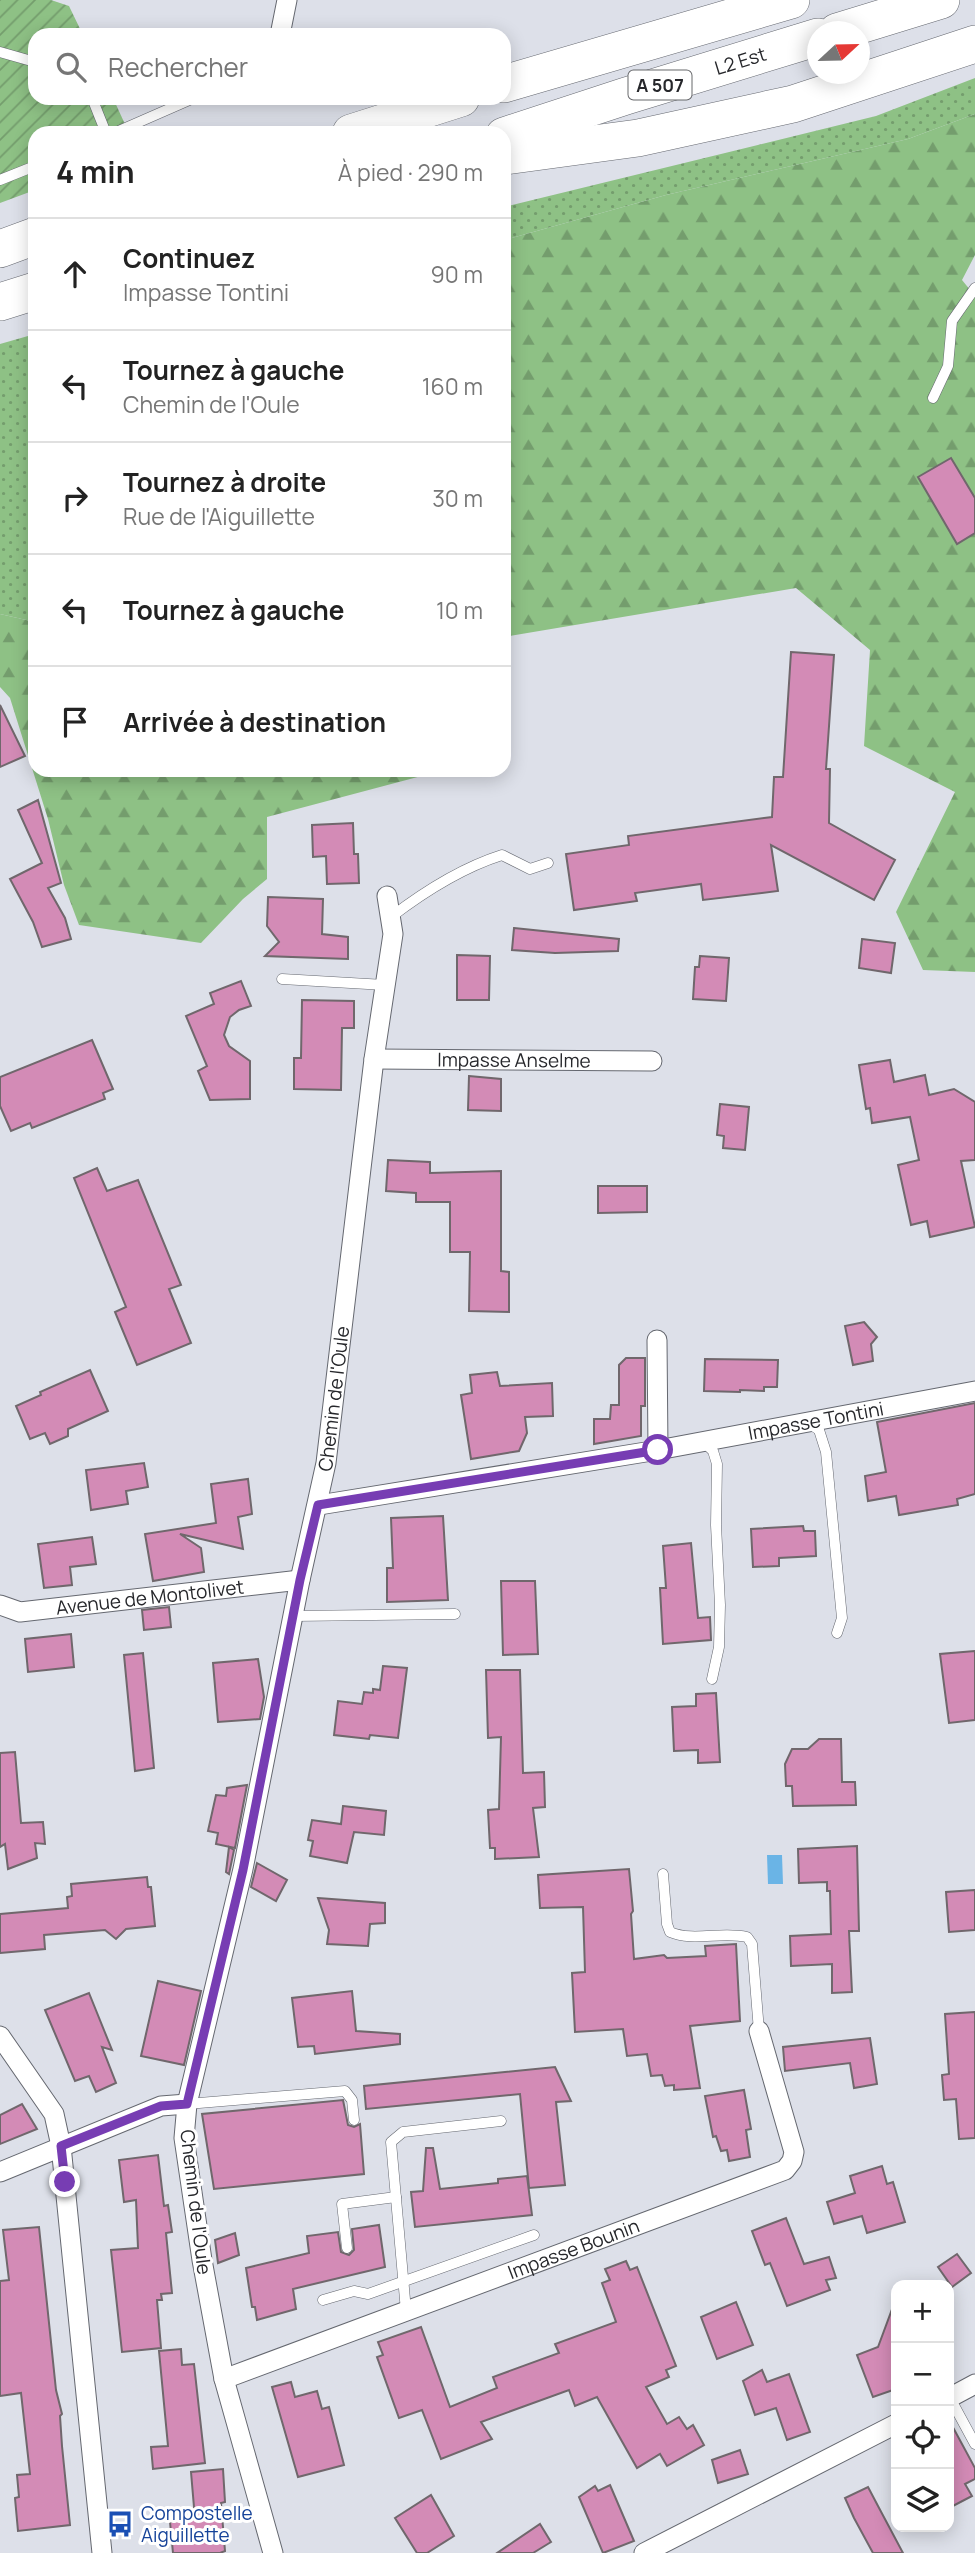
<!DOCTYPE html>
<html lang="fr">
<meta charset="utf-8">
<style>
body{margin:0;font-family:Manrope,sans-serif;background:#f2f2f2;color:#222}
.controls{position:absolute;right:21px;bottom:21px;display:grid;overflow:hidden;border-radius:14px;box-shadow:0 4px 18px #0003}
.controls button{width:63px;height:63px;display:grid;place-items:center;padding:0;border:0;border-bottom:2px solid #e0e0e0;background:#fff;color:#222;font:35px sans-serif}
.compass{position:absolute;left:807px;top:21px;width:63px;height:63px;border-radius:50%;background:#fff;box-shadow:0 4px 18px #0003;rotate:68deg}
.stop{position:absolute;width:21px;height:21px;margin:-16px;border:5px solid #773db3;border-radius:50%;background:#fff}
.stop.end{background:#773db3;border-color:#fff;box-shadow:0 2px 7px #0008}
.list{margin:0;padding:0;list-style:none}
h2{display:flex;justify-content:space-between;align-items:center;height:91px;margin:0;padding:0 28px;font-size:30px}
h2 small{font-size:23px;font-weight:400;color:#767676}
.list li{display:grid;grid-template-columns:46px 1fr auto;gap:21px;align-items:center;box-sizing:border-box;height:112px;padding:0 28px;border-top:2px solid #e0e0e0}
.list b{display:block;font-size:26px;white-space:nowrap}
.list p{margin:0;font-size:23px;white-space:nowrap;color:#767676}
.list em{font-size:23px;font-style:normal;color:#767676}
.icon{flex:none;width:38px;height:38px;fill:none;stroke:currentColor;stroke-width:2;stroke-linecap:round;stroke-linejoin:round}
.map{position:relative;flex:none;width:975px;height:2553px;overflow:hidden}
.search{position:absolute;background:#fff;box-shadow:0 4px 18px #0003;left:28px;top:28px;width:483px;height:77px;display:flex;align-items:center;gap:18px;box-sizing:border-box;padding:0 24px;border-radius:21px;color:#767676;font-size:26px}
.panel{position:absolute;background:#fff;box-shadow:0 4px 18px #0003;left:28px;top:126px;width:483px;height:651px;border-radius:21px}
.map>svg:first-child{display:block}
.forest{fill:url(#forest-firs)}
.park{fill:url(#park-dots)}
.garden{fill:url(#garden-furrows)}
.water{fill:#6ab4e6}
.building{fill:#d38bb6;stroke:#70676c;stroke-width:2}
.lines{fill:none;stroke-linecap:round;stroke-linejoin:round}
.service-casing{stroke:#656870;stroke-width:11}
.minor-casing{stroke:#656870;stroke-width:21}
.motorway-casing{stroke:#656870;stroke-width:38}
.service{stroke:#fff;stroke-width:10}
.minor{stroke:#fff;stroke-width:19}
.motorway{stroke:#fff;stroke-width:37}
.route{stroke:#773db3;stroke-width:9}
.labels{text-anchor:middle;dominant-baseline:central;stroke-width:6;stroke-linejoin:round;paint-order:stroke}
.shield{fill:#fff;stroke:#67686b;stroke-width:2}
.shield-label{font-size:18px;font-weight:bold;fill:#26272b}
.street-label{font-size:19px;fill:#26272b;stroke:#fff}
.transit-label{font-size:19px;fill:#164399;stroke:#fff;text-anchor:start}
</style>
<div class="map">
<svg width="975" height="2553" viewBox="0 0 975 2553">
<defs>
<pattern id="forest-firs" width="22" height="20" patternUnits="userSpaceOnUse" patternTransform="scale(1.75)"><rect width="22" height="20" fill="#8ec185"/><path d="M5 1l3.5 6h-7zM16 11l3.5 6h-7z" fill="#749d6d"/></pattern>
<pattern id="park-dots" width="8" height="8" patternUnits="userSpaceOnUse" patternTransform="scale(1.75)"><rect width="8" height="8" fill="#8ec185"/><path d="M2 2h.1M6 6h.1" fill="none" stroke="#749d6d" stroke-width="1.8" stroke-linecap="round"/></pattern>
<pattern id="garden-furrows" width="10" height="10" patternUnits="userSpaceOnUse" patternTransform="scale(1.75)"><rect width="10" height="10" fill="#8ec185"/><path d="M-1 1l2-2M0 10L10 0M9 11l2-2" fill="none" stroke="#749d6d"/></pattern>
</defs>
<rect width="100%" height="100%" fill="#dde0e9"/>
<g class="forest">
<polygon points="975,114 975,255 962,280 975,296 975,972 923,970 896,912 955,792 864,746 870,650 796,588 504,637 504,240 666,195 908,139"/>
<polygon points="0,614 35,622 35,770 444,770 267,817 267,879 243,899 201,943 79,925 64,885 48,819 10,698 0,687"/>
</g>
<g class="park">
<polygon points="975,78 975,114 908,139 666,195 504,240 504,207 876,116"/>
<polygon points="35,334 35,622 0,614 0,344"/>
</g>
<polygon class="garden" points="0,0 51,0 69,6 83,35 35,35 35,98 113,98 129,133 35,133 35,190 0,203"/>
<polygon class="water" points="767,1855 782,1855 783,1884 768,1884"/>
<g class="building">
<polygon points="951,458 975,498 975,533 957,544 918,477"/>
<polygon points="791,652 834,655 826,769 830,769 829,823 895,860 874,900 771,845 778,891 703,900 701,884 635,893 637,901 574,910 566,854 629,845 628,836 772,817 774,777 783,777"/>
<polygon points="0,705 25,756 0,767"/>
<polygon points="38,800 61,883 48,888 65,918 71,939 42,947 33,922 10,879 42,863 18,810"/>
<polygon points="353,823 354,854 358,854 359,883 327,884 326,856 313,857 312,825"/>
<polygon points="268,897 323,899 322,934 348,937 348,959 265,956 279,942 267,926"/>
<polygon points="514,928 619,939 618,951 555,953 512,950"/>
<polygon points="862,939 895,943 891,973 859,968"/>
<polygon points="457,955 490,956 489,1000 457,1000"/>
<polygon points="700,956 729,958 726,1001 693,999 695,967 699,967"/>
<polygon points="241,981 251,1006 239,1010 230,1017 224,1035 229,1046 250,1061 250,1099 210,1100 198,1071 207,1066 186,1016 214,1004 210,993"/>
<polygon points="302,1000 354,1001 354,1028 342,1028 341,1090 294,1089 294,1058 301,1058"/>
<polygon points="92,1040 113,1089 103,1093 105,1099 32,1128 30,1123 11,1131 0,1106 0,1077"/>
<polygon points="890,1060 894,1082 925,1075 929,1095 954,1089 975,1102 975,1160 961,1161 975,1227 930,1237 927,1221 911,1225 898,1165 919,1160 910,1117 872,1123 870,1108 866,1109 859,1065"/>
<polygon points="469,1076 501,1079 501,1111 468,1110"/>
<polygon points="720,1104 749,1107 745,1150 723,1148 724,1136 717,1135"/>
<polygon points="388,1160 430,1162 430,1173 501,1171 501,1271 509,1272 509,1312 469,1311 470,1252 450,1252 450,1202 416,1202 416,1193 386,1191"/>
<polygon points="97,1168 107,1191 138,1180 181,1285 169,1289 191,1343 137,1365 115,1312 126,1307 74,1178"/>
<polygon points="598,1186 647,1186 647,1212 598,1213"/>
<polygon points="864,1322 877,1337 871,1344 873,1361 853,1365 845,1326"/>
<polygon points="626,1358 645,1358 645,1406 641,1406 641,1436 594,1444 594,1419 610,1419 611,1405 619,1405 619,1365"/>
<polygon points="705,1359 778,1360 777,1387 764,1387 764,1391 740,1390 740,1392 704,1391"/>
<polygon points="90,1370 108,1411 68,1429 68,1436 50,1444 45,1433 30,1439 16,1406 41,1395 40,1392"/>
<polygon points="497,1372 500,1386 552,1383 553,1416 525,1417 527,1433 519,1451 471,1459 461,1395 472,1393 470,1375"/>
<polygon points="975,1403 975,1494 957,1499 958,1505 899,1515 896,1496 868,1501 865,1476 886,1472 877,1422"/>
<polygon points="144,1463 148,1487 126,1491 128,1504 91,1510 86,1470"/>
<polygon points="248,1479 252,1514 238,1517 243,1549 180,1534 201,1548 204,1572 153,1581 145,1534 216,1523 211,1484"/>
<polygon points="443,1516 448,1600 387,1602 387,1568 393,1568 391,1518"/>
<polygon points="803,1526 804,1531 815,1531 816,1556 779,1558 779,1566 753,1567 751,1529"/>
<polygon points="92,1537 96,1564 70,1567 72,1585 44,1588 38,1544"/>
<polygon points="691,1543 698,1618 710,1617 711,1640 663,1644 660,1588 666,1588 663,1546"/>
<polygon points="501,1581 535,1581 538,1654 503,1655"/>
<polygon points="169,1607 171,1627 144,1630 142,1610"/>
<polygon points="71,1634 74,1667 28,1672 25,1639"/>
<polygon points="975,1651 975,1720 949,1723 940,1654"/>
<polygon points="143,1653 154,1768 135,1771 124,1655"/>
<polygon points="258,1659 264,1697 260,1719 218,1722 213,1663"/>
<polygon points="383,1666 407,1668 398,1738 370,1735 369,1739 334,1735 338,1701 362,1704 364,1692 373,1693 373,1689 380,1690"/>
<polygon points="486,1670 520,1670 523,1773 544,1772 545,1807 533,1808 539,1857 495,1859 495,1848 490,1848 488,1810 499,1809 501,1737 488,1738"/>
<polygon points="716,1693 720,1762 698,1763 698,1750 674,1751 672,1707 696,1706 696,1694"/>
<polygon points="819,1739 841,1739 842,1782 855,1782 856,1805 793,1806 792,1786 786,1786 785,1764 792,1749 808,1749"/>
<polygon points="15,1752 21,1823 43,1822 45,1844 35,1843 37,1858 8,1869 5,1844 0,1847 0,1753"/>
<polygon points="247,1785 235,1848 216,1844 218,1833 208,1831 216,1795 226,1796 227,1788"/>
<polygon points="343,1806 386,1811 384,1835 354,1832 347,1863 310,1856 313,1841 308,1840 312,1820 341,1824"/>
<polygon points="857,1846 859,1931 849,1931 852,1992 832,1993 832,1964 791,1966 790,1936 831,1934 830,1891 827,1891 827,1882 799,1883 798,1849"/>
<polygon points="229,1847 234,1850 229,1874 226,1872"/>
<polygon points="257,1863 287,1880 276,1901 251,1887"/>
<polygon points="629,1869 633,1911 631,1914 634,1959 664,1955 667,1958 706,1956 705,1946 736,1944 740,2021 690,2026 700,2088 674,2090 674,2085 665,2086 662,2075 651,2076 647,2054 627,2056 623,2029 575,2032 572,1973 585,1972 583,1907 540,1908 538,1875"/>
<polygon points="147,1877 148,1887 151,1887 155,1926 126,1929 116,1939 105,1930 44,1935 45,1949 0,1953 0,1914 68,1908 67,1897 72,1896 71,1884"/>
<polygon points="975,1890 975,1930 949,1932 946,1892"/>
<polygon points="318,1898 385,1903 385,1923 370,1924 368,1946 327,1944 329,1930"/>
<polygon points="158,1981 201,1991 184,2065 141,2056"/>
<polygon points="352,1991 356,2031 400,2034 400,2044 315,2054 314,2046 298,2047 292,1998"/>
<polygon points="89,1993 112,2050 102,2047 116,2083 96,2092 89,2076 75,2081 45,2010"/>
<polygon points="975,2012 975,2138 959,2139 956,2099 944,2100 942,2075 949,2074 945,2014"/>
<polygon points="870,2038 877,2084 854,2088 850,2063 785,2071 783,2047"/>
<polygon points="555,2067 571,2101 556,2102 565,2185 529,2188 520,2094 366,2109 364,2086"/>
<polygon points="744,2090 751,2129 746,2130 750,2157 729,2161 727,2150 721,2151 716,2136 713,2137 705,2096"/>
<polygon points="343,2100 348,2125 354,2127 360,2124 364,2174 214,2189 202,2114"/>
<polygon points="22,2104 37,2129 0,2144 0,2115"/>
<polygon points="426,2148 433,2148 440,2189 498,2183 498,2179 527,2176 532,2215 415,2227 411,2192 423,2191"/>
<polygon points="158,2155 164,2206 168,2205 172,2232 166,2233 172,2293 161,2294 162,2300 157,2300 161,2348 122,2352 111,2250 138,2248 136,2200 124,2202 119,2160"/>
<polygon points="882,2166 887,2184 893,2182 905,2222 867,2233 862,2216 834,2224 827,2202 855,2193 850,2176"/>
<polygon points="786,2218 804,2264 829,2257 836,2278 826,2280 830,2290 787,2306 770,2263 765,2265 752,2231"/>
<polygon points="379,2225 385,2267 293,2289 296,2309 257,2320 255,2307 252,2307 246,2268 309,2253 307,2236 338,2232 341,2252 349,2255 354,2250 352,2229"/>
<polygon points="39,2227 56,2390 62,2414 60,2416 62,2446 70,2525 18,2531 15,2498 19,2497 17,2475 30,2474 21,2393 0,2396 0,2281 9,2280 3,2230"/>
<polygon points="235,2233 239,2255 218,2263 215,2240"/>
<polygon points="957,2254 971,2273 952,2287 938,2267"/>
<polygon points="626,2261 630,2270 637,2267 676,2366 666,2370 669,2377 646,2387 667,2424 679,2417 687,2429 693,2425 704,2445 667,2466 660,2454 637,2468 597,2397 575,2406 569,2390 481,2422 492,2439 441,2459 422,2410 399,2418 377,2357 383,2355 378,2342 421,2327 450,2407 497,2388 493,2377 559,2353 555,2344 616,2322 602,2283 610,2280 605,2269"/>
<polygon points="736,2302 753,2345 717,2359 701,2317"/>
<polygon points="894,2304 896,2305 896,2389 873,2397 857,2355 878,2347"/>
<polygon points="181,2349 182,2365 194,2364 205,2463 153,2469 151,2447 168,2446 159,2351"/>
<polygon points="762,2370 767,2382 789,2374 810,2432 787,2440 776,2408 755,2415 743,2381"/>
<polygon points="291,2382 295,2397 317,2391 322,2409 329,2407 344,2465 298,2477 272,2387"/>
<polygon points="949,2420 975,2468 975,2479 965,2484 972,2496 949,2508"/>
<polygon points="740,2450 748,2474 718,2483 712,2460"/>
<polygon points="223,2469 225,2502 221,2503 225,2551 220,2553 173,2553 170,2522 195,2519 191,2472"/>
<polygon points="610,2485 634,2541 603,2553 579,2497 595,2486 598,2491"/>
<polygon points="868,2487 878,2506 903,2553 873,2553 854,2518 845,2498"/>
<polygon points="431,2495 454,2536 427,2553 417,2553 395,2518"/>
<polygon points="540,2524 551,2542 533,2553 497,2553"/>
</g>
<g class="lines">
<g class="service-casing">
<g id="service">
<polyline points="0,52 35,62"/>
<polyline points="92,98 106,133"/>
<polyline points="114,133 194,98"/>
<polyline points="0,180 35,166"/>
<polyline points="933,398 948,366 952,321 975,288"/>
<path d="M391,917C425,891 461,868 502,855L530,869L548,863"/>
<polyline points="282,979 385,985"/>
<polyline points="807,1422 819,1430 826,1452 842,1618 837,1633"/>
<polyline points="704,1442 713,1451 717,1464 716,1525 720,1605 719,1647 712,1679"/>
<polyline points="293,1616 455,1614"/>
<path d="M663,1874L667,1924L670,1932C693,1942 722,1931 747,1937L752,1944L759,2031"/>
<polyline points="187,2104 345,2091 352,2100 354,2120"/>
<polyline points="347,2248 342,2204 396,2197"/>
<polyline points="323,2300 354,2291 368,2294 534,2235"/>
<polyline points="406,2311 391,2142 403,2132 501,2121"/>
<polyline points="950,2398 975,2444"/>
</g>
</g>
<g class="minor-casing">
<g id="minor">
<polyline points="280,35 287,0"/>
<path id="s1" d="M374,1059L652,1061"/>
<polyline points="657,1340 658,1450"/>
<path id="s2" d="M319,1505L658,1450L975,1391"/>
<path id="s3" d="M0,1605L20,1612L300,1580"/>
<polyline points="0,2036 54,2114 61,2146 102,2553"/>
<polyline points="0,2172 161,2106 187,2104"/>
<path id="s4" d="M224,2379L785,2170L792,2161L794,2152L759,2031"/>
<polyline points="949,2398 975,2384"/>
<path id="s5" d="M273,2553L224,2379L202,2260L184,2138L187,2104L243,1869L300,1580L326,1463L374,1059L393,934L387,896"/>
<polyline points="644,2553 896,2424"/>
</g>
</g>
<g class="motorway-casing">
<g id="motorway">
<polyline points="837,32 941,0"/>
<polyline points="504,84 791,0"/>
<polyline points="351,133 461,98"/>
<path id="s6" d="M504,136L626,96L818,37"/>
<polyline points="504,156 638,138 793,104 975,44"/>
<polyline points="0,249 35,236"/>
<polyline points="0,302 35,291"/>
</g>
</g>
<use href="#service" class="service"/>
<use href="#minor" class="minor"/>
<use href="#motorway" class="motorway"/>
</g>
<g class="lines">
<polyline class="route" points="65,2182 61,2146 161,2106 187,2104 243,1870 300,1580 318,1505 658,1450"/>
</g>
<defs>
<g id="bus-bare" transform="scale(2.1)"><path d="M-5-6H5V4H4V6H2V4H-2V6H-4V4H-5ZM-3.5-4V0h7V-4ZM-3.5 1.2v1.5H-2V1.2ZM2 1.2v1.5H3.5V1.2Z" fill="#1a4fb4" stroke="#fff" stroke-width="2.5" paint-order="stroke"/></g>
</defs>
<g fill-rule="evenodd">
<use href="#bus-bare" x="120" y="2524"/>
</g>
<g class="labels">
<rect class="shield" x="628.5" y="70.5" width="63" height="29" rx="5"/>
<g class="shield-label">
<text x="660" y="85">A 507</text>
</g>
<g class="street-label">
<text stroke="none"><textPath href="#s6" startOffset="248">L2 Est</textPath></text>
<text stroke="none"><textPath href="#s1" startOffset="140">Impasse Anselme</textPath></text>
<text stroke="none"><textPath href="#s5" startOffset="1180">Chemin de l'Oule</textPath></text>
<text stroke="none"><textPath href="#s2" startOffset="504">Impasse Tontini</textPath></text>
<text stroke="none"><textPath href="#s3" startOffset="152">Avenue de Montolivet</textPath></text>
<text transform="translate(196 2202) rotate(83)">Chemin de l'Oule</text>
<text stroke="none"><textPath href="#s4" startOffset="373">Impasse Bounin</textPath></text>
</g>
<g class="transit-label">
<text x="141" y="2513">Compostelle<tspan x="141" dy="22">Aiguillette</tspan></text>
</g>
</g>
</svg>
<div class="controls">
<button>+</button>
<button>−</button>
<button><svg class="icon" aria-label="locate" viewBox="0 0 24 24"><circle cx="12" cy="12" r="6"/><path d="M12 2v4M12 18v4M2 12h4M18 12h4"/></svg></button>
<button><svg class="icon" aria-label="layers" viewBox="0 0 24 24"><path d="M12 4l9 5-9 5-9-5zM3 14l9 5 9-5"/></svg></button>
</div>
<svg class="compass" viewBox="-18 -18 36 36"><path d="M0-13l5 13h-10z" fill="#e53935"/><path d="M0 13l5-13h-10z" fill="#767676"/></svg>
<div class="stop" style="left:658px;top:1450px"></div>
<div class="stop end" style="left:65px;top:2182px"></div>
<div class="search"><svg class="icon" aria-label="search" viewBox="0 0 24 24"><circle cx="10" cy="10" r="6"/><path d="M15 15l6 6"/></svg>Rechercher</div>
<section class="panel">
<h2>4 min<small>À pied · 290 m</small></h2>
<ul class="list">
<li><svg class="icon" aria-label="ahead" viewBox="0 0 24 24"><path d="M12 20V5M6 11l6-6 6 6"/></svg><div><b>Continuez</b><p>Impasse Tontini</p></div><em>90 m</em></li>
<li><svg class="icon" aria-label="left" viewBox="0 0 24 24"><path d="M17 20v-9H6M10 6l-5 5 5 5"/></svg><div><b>Tournez à gauche</b><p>Chemin de l'Oule</p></div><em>160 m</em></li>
<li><svg class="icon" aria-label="right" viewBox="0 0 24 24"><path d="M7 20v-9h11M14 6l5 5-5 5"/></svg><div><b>Tournez à droite</b><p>Rue de l'Aiguillette</p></div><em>30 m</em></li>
<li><svg class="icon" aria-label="left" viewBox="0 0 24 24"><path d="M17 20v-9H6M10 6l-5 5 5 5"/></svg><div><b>Tournez à gauche</b></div><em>10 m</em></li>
<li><svg class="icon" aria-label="arrive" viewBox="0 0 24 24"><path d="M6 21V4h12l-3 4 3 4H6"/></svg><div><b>Arrivée à destination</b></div></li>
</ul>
</section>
</div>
